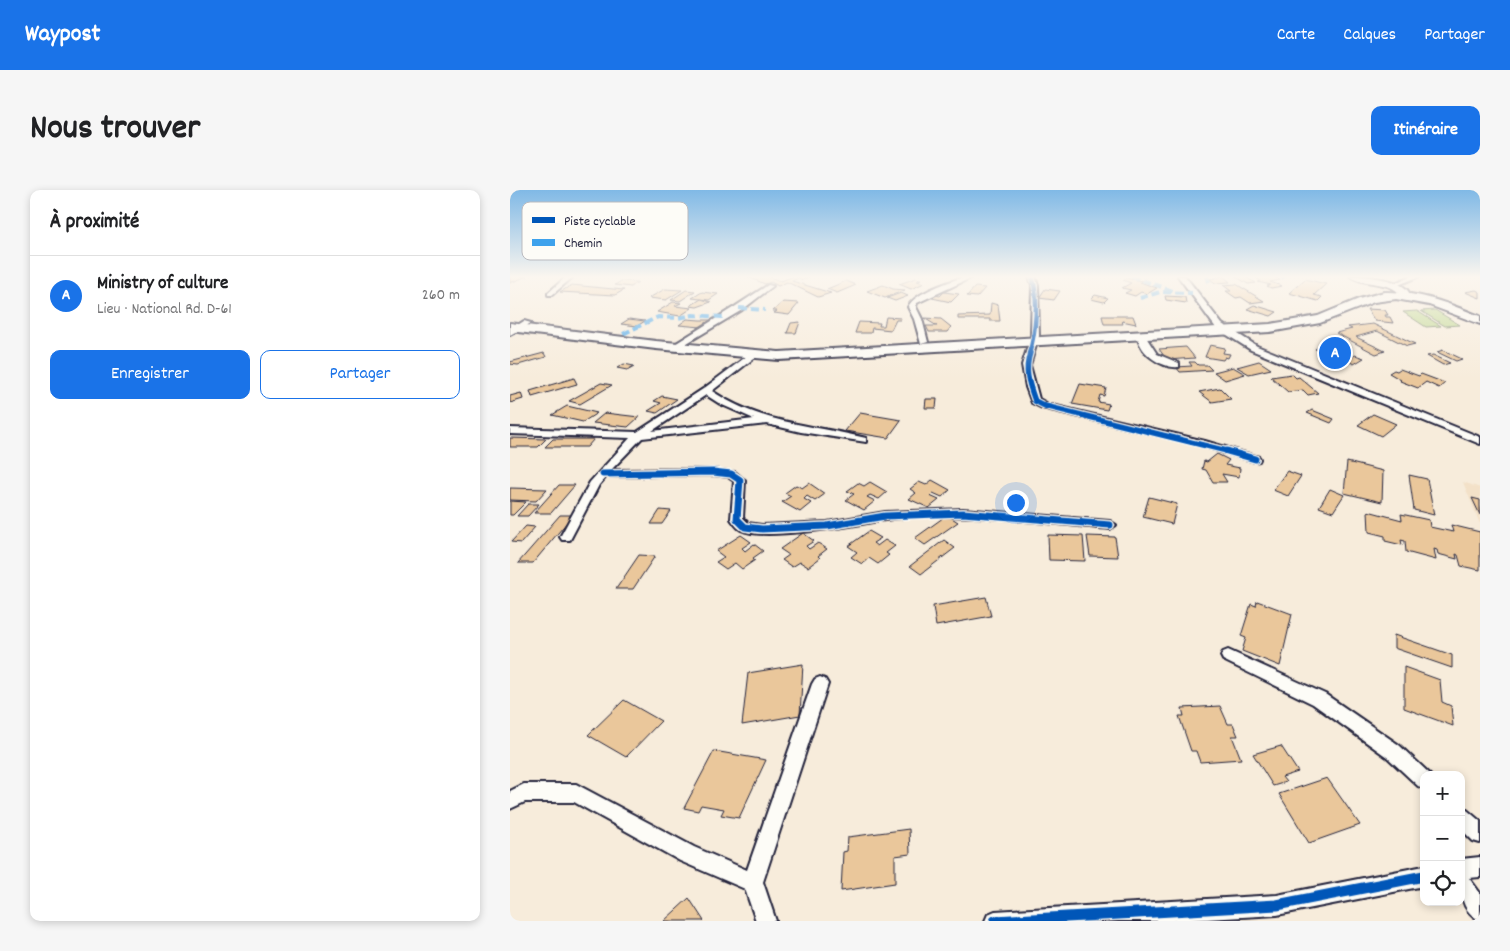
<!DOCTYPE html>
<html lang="fr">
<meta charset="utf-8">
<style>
body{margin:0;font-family:Dekko,sans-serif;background:#f6f6f6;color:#202124}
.controls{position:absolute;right:15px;bottom:15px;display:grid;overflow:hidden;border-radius:10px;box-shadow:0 2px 8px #0003}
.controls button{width:45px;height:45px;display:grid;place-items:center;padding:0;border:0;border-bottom:1px solid #e0e0e0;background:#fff;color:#202124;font:25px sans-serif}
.you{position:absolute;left:505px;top:312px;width:18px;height:18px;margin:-12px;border:4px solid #fff;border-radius:50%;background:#1a73e8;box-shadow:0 0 0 8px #1a73e833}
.badge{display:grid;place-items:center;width:32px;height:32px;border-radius:50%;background:#1a73e8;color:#fff;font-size:16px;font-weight:700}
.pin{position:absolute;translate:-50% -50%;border:2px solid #fff;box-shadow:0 1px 5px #0006}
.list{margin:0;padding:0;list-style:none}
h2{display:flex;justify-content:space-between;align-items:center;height:65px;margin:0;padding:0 20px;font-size:21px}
h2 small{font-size:16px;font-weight:400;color:#757577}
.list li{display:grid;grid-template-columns:32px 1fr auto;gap:15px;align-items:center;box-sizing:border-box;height:80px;padding:0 20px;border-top:1px solid #e0e0e0}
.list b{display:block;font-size:19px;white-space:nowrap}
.list p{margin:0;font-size:16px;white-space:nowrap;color:#757577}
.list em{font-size:16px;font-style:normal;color:#757577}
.actions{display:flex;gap:10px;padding:15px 20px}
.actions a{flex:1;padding:11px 0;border:1px solid #1a73e8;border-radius:10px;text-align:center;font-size:18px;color:#1a73e8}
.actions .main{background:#1a73e8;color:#fff}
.icon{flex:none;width:28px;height:28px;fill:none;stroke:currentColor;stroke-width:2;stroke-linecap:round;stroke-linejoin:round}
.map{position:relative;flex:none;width:970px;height:731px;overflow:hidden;border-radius:10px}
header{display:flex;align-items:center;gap:30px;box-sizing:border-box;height:70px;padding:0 25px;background:#1a73e8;color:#fff}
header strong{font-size:24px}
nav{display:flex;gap:28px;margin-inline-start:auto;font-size:18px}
.intro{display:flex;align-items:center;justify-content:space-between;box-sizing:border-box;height:120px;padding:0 30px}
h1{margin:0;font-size:35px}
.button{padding:12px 22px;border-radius:10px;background:#1a73e8;color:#fff;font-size:18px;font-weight:700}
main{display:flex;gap:30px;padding:0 30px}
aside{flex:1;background:#fff;border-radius:10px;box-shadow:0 2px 8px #0003}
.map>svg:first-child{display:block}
.built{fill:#f3e1c8}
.green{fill:#bdd68c;stroke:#707c64}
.building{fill:#eac79b;stroke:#22223b}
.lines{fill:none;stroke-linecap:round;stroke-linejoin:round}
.minor-casing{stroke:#22223b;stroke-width:4}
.tertiary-casing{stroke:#22223b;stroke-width:4}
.trunk-casing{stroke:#22223b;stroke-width:4}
.minor{fill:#fdfcf7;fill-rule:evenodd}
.tertiary{fill:#fdfcf7;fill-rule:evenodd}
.trunk{fill:#fdfcf7;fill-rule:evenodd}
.quiet{stroke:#3ea2ec;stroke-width:4;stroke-dasharray:8 4;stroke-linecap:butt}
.cycleway-far3-casing{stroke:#fdfcf7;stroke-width:6}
.cycleway-far2-casing{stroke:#fdfcf7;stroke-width:8}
.cycleway-far1-casing{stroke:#fdfcf7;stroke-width:10}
.cycleway-casing{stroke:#fdfcf7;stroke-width:14}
.cycleway-far3{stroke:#0057b8;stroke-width:4.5}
.cycleway-far2{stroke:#0057b8;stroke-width:5.5}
.cycleway-far1{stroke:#0057b8;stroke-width:7}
.cycleway{stroke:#0057b8;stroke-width:11}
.key{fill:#fdfcf7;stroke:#bbbbbf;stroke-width:1}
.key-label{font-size:14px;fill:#22223b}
</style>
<header>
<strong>Waypost</strong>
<nav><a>Carte</a><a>Calques</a><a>Partager</a></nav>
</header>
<div class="intro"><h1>Nous trouver</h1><a class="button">Itinéraire</a></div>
<main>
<aside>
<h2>À proximité<small></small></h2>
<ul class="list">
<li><span class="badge">A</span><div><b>Ministry of culture</b><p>Lieu · National Rd. D-61</p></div><em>260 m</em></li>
</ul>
<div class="actions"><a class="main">Enregistrer</a><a>Partager</a></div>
</aside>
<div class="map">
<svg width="970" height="731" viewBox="0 0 970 731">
<rect width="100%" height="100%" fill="#f7ecdb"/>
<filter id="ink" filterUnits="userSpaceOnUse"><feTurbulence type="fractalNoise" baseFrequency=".02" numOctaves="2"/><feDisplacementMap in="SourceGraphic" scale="10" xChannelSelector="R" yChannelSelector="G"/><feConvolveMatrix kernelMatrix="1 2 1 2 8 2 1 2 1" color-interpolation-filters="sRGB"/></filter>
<g filter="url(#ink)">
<polygon class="built" points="953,292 970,298 970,334"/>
<g class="green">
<polygon points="925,120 950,135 935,136 911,121"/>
<polygon points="907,121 931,136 916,137 893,122"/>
</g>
<g class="building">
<polygon points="3,86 17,86 0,93 0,87"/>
<polygon points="236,86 262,86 260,87 271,91 284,86 302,86 293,90 288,88 282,91 321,103 308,107 277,92 268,96 261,92 255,94"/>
<polygon points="713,86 720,92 705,93 700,89"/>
<polygon points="725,86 734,86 746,93 738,94"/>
<polygon points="746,86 763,86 770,90 760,92 772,96 761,98 757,96 761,95 748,92 751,91 746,88"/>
<polygon points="406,88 411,89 407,91 414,93 401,99 389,94"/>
<polygon points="616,88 632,91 630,92 647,98 637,104 631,102 625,106 615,103 621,100 612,98 621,93 613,90"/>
<polygon points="795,89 816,94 804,105 812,107 808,111 779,103"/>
<polygon points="111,91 128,92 121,97 105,95"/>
<polygon points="336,91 346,95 327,103 317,99"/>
<polygon points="726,94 754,111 740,113 731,107 726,108 716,101 721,101 713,95"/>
<polygon points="62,95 114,100 105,105 50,102"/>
<polygon points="373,95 383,99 395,100 375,108 357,101"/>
<polygon points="465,97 475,98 467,107 457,106"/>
<polygon points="155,99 172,100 156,110 139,108"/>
<polygon points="535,99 550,101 544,110 529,108"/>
<polygon points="176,100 185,101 170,111 161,110"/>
<polygon points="966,100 970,102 970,108 955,102"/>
<polygon points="192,102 208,104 199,110 182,108"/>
<polygon points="434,102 449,104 441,112 422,108 425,105 430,106"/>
<polygon points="391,103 398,106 385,111 377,108"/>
<polygon points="585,105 598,108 594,112 581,109"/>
<polygon points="655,106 675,107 676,113 656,110"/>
<polygon points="191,109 201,112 187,117 180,116"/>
<polygon points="163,112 171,113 165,116 182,118 170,126 147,122"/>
<polygon points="273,112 289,113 279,125 264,123 267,121 263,121"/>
<polygon points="481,113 488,115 490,131 480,131 480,129 448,129 448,126 480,125"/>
<polygon points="744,115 767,122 761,126 737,119"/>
<polygon points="857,119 875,120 878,125 875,125 876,127 880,127 883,133 865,131"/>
<polygon points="592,126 623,126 626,134 612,131 613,134 594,134"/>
<polygon points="376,127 391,128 390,130 386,130 381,140 362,138 361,143 345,143 349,132 370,133 369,136 374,136"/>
<polygon points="414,128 431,129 441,137 437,142 419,142 416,136 427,136"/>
<polygon points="119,129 135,131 127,136 111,134"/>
<polygon points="177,129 190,130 201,130 191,137 169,135"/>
<polygon points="290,132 286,143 277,143 281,133"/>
<polygon points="863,134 905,154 897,156 867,141 846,147 875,161 866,164 826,143 842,139 838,137"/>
<polygon points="819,151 829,155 824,157 837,162 833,165 841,168 845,165 854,168 844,174 828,166 826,168 805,159"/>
<polygon points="700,155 715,158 713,163 720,164 718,168 715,167 713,170 695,167"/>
<polygon points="676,157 685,168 657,170 649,159"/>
<polygon points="933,160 952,169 946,171 927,162"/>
<polygon points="34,163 36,167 8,175 0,174 0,172"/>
<polygon points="923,165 940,173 933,175 917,166"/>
<polygon points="749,171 761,179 739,184 727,177"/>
<polygon points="679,172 685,172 688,175 697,175 702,180 670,182 666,177 682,176"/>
<polygon points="114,174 124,176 117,180 107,178"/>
<polygon points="723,177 735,184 715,190 704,182"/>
<polygon points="890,179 909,186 911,184 935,193 929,198 916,192 908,198 890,191 891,190 879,183 884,180 887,181"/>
<polygon points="782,184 786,188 789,187 808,203 798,205 793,200 778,202 761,187"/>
<polygon points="64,188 67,194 22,207 20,201"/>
<polygon points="91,193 102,195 70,214 59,211"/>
<polygon points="570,194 596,198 594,206 590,205 588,212 599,214 597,220 562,214"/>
<polygon points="710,198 721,209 702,212 689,202"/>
<polygon points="11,203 13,209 0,213 0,206"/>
<polygon points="152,206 167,209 147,223 138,221 151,213 144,211"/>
<polygon points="416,209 427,209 426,218 415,218"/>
<polygon points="57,216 87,223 73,232 42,225"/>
<polygon points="802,220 824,229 821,233 797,223"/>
<polygon points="95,223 129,227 118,237 83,233"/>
<polygon points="350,223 391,230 378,248 335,241"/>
<polygon points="863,224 886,234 871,246 848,235"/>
<polygon points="0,248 36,249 28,257 0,257"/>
<polygon points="43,249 84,249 77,257 35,257"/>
<polygon points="707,264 719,270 715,275 730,278 729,287 712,284 717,292 703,292 696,280 692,279 694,271 697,272"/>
<polygon points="837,272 873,281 872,312 834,303"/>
<polygon points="777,281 791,286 778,306 763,300"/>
<polygon points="899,285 917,289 924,325 904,320"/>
<polygon points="422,290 440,300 432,307 423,303 420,306 429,310 419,318 399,309 406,303 400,299 409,292 416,295"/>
<polygon points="360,292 377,302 369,309 360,305 357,307 365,311 354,320 336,310 344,304 337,301 348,293 354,296"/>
<polygon points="299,293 315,304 305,311 297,306 294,309 301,313 290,322 272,312 281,306 275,303 286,295 292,298"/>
<polygon points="49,295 65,295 41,323 24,323"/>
<polygon points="0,298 37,299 26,311 0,310"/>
<polygon points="820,299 834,305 823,322 809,317"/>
<polygon points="639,307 667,314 662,334 633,327"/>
<polygon points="962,308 970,310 970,325"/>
<polygon points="0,311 16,312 3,325 0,325"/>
<polygon points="18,314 29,314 18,326 7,326"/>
<polygon points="150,320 161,321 152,334 141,334"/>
<polygon points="858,321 892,330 891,324 919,330 920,337 943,342 941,335 970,342 970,380 951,376 948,365 946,364 947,369 928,364 927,360 924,359 926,370 896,362 895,351 891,350 892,355 875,351 875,346 859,342"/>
<polygon points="50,325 63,325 23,373 8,373"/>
<polygon points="437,325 448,332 415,355 405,348"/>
<polygon points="16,336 25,337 11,353 1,352"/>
<polygon points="359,341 371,348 363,353 367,356 375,350 385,356 376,363 379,365 368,374 359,368 352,374 341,367 347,362 338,356"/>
<polygon points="293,343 304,351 296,356 299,359 308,353 317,359 308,366 310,368 298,377 290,372 282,377 272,370 279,365 270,359"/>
<polygon points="231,345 241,352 232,358 235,361 244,354 253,361 243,368 245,370 232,379 225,373 216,379 206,372 214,367 206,361"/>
<polygon points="538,345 573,346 575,371 539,370"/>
<polygon points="577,346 605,347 608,367 580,366"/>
<polygon points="434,350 445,358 411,384 400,376"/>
<polygon points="129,365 145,366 123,399 106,399"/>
<polygon points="476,407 481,426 426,436 423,416"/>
<polygon points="747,411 782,424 770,476 732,461 736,448 731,446 741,414 746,416"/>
<polygon points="884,445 942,465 942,478 884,458"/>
<polygon points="293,474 290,525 232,535 238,483"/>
<polygon points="894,477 930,490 932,512 941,516 943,536 894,518"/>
<polygon points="114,510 151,531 116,567 78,545"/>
<polygon points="710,516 718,534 723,534 728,546 722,546 731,569 690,572 686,561 681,561 669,526 674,526 672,518"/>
<polygon points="771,556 788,582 772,587 776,592 763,596 743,564"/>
<polygon points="204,561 256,570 229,628 211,625 214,619 191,615 188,621 174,618"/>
<polygon points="817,588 850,635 799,653 769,604"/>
<polygon points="399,639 400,664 385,666 385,693 331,701 333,662 337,661 338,647"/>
<polygon points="179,708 194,731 154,731"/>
</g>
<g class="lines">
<g class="minor-casing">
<g id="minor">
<polygon points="57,86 64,86 42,105 38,105 38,103"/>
<path d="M456,86H465L407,113L406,117L412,129L418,152L411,154L404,129L398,117C405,102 440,92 456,86Z"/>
<polygon points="519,86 525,86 528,95 529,146 520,175 529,209 538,214 695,251 749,267 750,269 749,271 745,272 688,255 532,218 522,213 516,197 512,175 521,146 522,95"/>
<polygon points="668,86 675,86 712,134 747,156 970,247 970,254 741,160 706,138"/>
<polygon points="900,86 910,86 886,96 881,95"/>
<polygon points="258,95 263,96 232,120 167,159 160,157 226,116"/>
<polygon points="14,131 21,133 0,145 0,140"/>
<path d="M628,144H634L647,164L669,173V177C652,179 627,162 628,144Z"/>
<path d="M241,163L248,165L202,201C251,234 300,234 356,248V252L291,242L257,234L132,248L101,280L203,279L225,282L235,290L233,328L238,333L252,335L317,332L375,322L453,319L600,331L606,335L600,339C526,333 440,319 368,331C343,336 251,351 231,340C227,338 224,333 221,329L224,291L218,287L203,285L96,287L89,295L60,350H52L50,347L80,292L120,248L0,244V238L127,242L193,199ZM196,205L210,214L244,229L142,241Z"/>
<polygon points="718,460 815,504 889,555 920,584 914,585 914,599 908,596 877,567 803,514 713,470 711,466 713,462"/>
<polygon points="310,487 315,489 318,494 253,692 266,731 246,731 235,699 170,671 64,612 15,612 0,619 0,601 14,594 66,594 184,657 237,680 302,494 305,489"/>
<polygon points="951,617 957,620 970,631 970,653 963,651 951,639"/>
<path d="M970,667V687L959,688L970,703V730C946,720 951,691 951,669Z"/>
<polygon points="914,676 914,696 767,725 663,731 475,731 478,724 485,721 767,705"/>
</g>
</g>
<g class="tertiary-casing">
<path id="tertiary" d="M840,86C856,86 897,88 901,107L899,109H893C884,89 856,97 840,86Z"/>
</g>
<g class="trunk-casing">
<path id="trunk" d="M874,102C908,101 939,114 970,126V134L919,115L886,109L864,112L810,133L760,142L269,170L146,159L0,141V133L146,151L269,162L760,134L808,126L849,109Z"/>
</g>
<use href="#minor" class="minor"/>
<use href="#tertiary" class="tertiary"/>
<use href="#trunk" class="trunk"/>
<g class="quiet">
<polyline points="621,86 663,101"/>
<polyline points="697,86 699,92"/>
<polyline points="771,88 775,86"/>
<polyline points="630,108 650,102 682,103"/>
<polyline points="229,118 255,120"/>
<polyline points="113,144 148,127 168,128 183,125 214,127"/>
</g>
<g class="cycleway-far3-casing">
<path id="cycleway-far3" d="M519,164C526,142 529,108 522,86"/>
</g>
<g class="cycleway-far2-casing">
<path id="cycleway-far2" d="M520,163C514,181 519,194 525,211L535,216L721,262"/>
</g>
<g class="cycleway-far1-casing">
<g id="cycleway-far1">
<polyline points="717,261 745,269"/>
<polyline points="93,284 203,282 221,284 230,290 227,329 235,337 252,339 317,336 375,326 453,323 600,335"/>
</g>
</g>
<g class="cycleway-casing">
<polyline id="cycleway" points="485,731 767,715 914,686"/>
</g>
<use href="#cycleway-far3" class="cycleway-far3"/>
<use href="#cycleway-far2" class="cycleway-far2"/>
<use href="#cycleway-far1" class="cycleway-far1"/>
<use href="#cycleway" class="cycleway"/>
</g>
</g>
<linearGradient id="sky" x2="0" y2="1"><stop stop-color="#80b9e6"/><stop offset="0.46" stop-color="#fbf6ef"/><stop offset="1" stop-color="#fbf6ef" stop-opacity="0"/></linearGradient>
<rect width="970" height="189" fill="url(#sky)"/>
<rect x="12" y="12" width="166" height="58" rx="8" class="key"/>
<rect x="22" y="27" width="23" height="6" fill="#0057b8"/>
<rect x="22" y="49" width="23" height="7" fill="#3ea2ec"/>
<g class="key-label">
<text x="54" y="35">Piste cyclable</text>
<text x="54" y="57">Chemin</text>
</g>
</svg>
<div class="controls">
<button>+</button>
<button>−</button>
<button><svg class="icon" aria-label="locate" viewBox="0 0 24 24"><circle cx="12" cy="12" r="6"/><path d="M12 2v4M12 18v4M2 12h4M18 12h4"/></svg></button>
</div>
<div class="you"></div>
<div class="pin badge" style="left:825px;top:163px">A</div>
</div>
</main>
